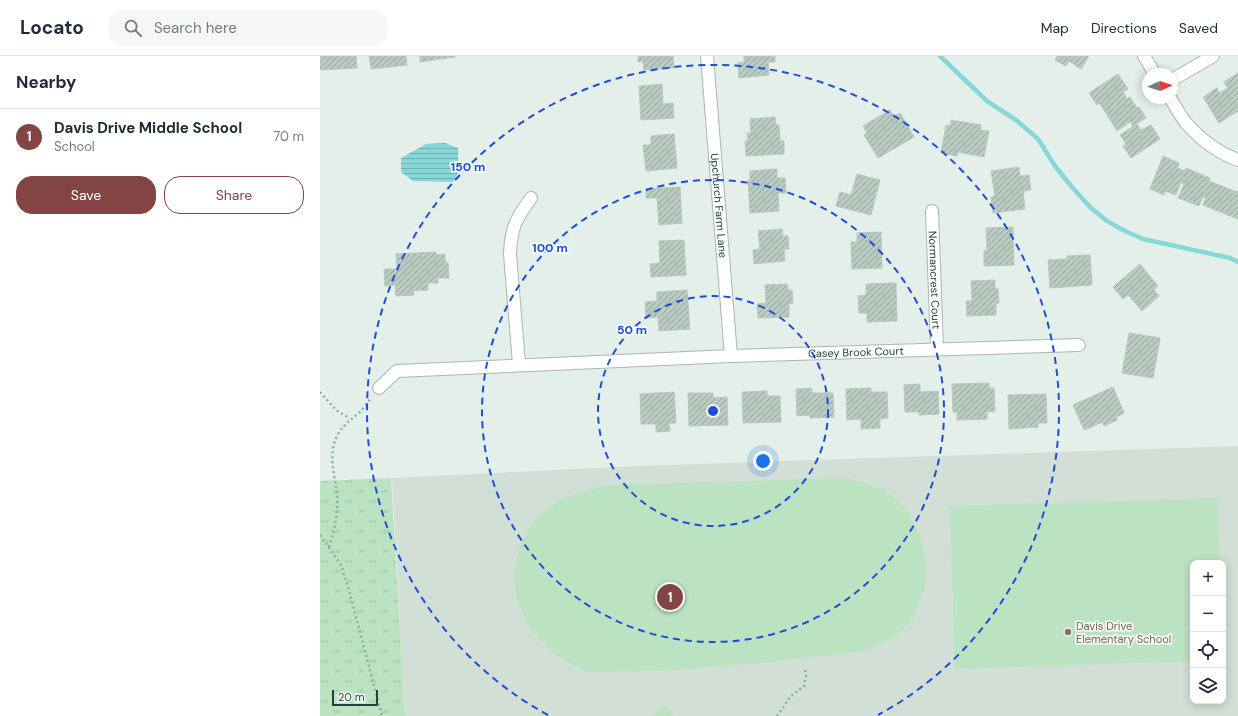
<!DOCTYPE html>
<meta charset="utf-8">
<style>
body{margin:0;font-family:"DM Sans",sans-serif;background:#f6f6f7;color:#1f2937}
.controls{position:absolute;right:12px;bottom:12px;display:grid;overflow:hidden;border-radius:8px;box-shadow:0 2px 10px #0003}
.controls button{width:36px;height:36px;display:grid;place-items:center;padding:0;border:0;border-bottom:1px solid #e0e1e3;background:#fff;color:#1f2937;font:20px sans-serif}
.compass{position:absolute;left:822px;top:12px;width:36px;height:36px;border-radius:50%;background:#fff;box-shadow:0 2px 10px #0003;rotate:87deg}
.scale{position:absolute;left:12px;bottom:10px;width:46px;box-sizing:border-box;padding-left:4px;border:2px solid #214335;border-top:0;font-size:11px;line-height:14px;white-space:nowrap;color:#214335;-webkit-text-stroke:3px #f5fbf7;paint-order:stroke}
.you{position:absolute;left:443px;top:405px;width:14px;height:14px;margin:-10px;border:3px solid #fff;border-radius:50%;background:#1a73e8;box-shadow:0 0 0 6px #1a73e833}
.badge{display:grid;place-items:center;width:26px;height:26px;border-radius:50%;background:#834444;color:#fff;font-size:13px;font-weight:700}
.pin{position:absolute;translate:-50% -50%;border:2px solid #fff;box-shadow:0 1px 4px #0006}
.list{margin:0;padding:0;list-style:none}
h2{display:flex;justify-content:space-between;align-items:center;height:52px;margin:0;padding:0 16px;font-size:17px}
h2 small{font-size:13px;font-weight:400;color:#747a83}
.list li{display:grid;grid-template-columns:26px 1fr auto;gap:12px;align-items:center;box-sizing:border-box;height:56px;padding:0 16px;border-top:1px solid #e0e1e3}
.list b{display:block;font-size:15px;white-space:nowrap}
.list p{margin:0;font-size:13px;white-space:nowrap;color:#747a83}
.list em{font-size:13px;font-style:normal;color:#747a83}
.actions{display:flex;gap:8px;padding:12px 16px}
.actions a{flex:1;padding:9px 0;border:1px solid #834444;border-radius:16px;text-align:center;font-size:14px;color:#834444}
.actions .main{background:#834444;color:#fff}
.icon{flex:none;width:22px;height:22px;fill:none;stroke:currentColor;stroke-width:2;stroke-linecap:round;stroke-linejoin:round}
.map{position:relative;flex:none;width:918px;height:660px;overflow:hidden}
header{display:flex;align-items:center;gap:24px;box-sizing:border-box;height:56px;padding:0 20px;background:#fff;border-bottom:1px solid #e0e1e3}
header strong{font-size:19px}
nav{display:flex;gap:22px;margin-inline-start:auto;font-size:14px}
.search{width:280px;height:36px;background:#f6f6f7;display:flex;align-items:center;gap:10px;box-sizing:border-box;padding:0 14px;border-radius:16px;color:#747a83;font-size:15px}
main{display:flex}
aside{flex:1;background:#fff}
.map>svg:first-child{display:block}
.built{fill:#d2dfd7;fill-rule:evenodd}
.park{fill:url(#park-tufts)}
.pitch{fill:#bbe2c1}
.water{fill:url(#water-rules)}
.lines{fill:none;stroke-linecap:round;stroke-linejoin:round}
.stream{stroke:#88d7d8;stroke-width:4.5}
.building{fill:url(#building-hatch);stroke:#b6c9bf}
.minor-casing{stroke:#a6b8af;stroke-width:14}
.path{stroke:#82b59e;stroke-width:2.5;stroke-dasharray:2 3;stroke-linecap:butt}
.minor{stroke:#fff;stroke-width:12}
.ring{fill:none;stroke:#1d4ed8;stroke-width:2;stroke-dasharray:7 5}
.education-dot{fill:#8d6e63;stroke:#f5fbf7;stroke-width:1.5}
.labels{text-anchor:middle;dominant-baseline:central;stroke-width:3.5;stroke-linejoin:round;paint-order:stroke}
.street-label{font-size:11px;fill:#214335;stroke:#f5fbf7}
.education-label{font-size:11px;fill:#785e54;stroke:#f5fbf7;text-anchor:start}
.centre{fill:#1d4ed8;stroke:#f5fbf7;stroke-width:2}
.ring-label{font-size:12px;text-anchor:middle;font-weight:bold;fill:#1d4ed8;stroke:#f5fbf7;stroke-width:3.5;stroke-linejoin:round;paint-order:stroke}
</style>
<header>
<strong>Locato</strong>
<div class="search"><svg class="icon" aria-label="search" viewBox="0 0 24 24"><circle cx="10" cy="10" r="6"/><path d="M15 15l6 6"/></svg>Search here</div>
<nav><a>Map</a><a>Directions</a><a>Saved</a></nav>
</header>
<main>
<aside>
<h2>Nearby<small></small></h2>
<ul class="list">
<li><span class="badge">1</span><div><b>Davis Drive Middle School</b><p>School</p></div><em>70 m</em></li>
</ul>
<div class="actions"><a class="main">Save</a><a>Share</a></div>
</aside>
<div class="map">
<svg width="918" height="660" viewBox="0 0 918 660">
<defs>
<pattern id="park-tufts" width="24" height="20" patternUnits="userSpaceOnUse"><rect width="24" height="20" fill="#bbe2c1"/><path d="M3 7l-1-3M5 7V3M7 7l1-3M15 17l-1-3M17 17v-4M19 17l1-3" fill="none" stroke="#a0c3a6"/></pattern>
<pattern id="water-rules" width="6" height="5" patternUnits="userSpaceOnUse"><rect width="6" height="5" fill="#88d7d8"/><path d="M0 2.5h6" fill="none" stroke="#6fb0b0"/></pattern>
<pattern id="building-hatch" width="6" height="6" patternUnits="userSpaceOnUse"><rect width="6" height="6" fill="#b9cac1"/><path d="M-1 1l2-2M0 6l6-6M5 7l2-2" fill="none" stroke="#96a69e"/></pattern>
</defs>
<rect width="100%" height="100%" fill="#e4efe9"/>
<path class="built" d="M918,390V660H85L72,422L317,410ZM873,507H903V645H873Z"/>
<polygon class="park" points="71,422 85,660 0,660 0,425"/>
<g class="pitch">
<polygon points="526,422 564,433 586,453 602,484 606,508 605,533 595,559 578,579 546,595 441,607 339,615 267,616 227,594 233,596 213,576 197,547 194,517 200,488 217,460 242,443 285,429"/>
<polygon points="897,442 900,507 873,507 873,605 635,613 630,450"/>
<polygon points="345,649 353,660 333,660"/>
</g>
<polygon class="water" points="125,87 138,92 138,117 133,126 93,125 81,116 81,102 106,88"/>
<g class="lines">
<polyline class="stream" points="620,0 667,45 696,64 718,83 735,110 751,130 771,152 787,165 805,175 823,183 910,202 918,206"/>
</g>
<g class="building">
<polygon points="0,0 36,0 37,12 0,14"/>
<polygon points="49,0 86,0 87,9 51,13"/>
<polygon points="100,0 135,0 135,1 100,6"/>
<polygon points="318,0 353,0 354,12 324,14 323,5 318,6"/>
<polygon points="424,0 455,0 455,6 448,6 449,19 419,22 418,7 424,6"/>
<polygon points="737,0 769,0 761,13 749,5 746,10 735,4"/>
<polygon points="918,17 918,48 904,26"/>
<polygon points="798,18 808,33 803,36 807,43 786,57 779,47 777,49 769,37"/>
<polygon points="342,28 343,48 353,47 354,62 321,64 319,30"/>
<polygon points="897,32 899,37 908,32 918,48 918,55 899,67 883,41"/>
<polygon points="810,41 817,52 819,51 826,62 813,70 810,66 797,75 786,57"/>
<polygon points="570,54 574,61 580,57 594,81 558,102 544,79 547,77 543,70"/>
<polygon points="455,61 456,69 459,69 460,85 464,85 464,98 426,100 425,85 428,85 427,77 431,77 430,63"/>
<polygon points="631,64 661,69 660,74 669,75 664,101 638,96 637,100 621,97 626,69 630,70"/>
<polygon points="817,68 821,74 831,69 840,83 811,102 803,90 806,88 800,79"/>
<polygon points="354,78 357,112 326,115 323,89 331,89 331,80"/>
<polygon points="843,100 859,107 857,112 865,115 856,139 845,135 844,139 830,133"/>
<polygon points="699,111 700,120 709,119 711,134 703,135 705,153 673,157 671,141 675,140 671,115"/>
<polygon points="866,112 890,122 879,150 858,142 864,128 861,126"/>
<polygon points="457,113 457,122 465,122 466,137 458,137 459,155 430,157 428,124 430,124 430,115"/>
<polygon points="537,118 560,124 551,159 516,150 520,136 531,139"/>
<polygon points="889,125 914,135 905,158 883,149 886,142 883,141"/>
<polygon points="360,131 362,167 339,169 337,142 326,142 326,133"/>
<polygon points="914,135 918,136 918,163 905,158"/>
<polygon points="693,171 694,209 664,210 664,194 667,194 666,172"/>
<polygon points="462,173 463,180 468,180 469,193 464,193 465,205 434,208 433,194 440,193 438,175"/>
<polygon points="561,176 562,212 532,213 531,186 537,186 537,177"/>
<polygon points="364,184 366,219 331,221 330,208 340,207 339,185"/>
<polygon points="116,196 116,199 125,198 125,206 128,206 129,222 118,222 118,227 108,227 108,234 93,235 94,239 76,240 75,229 65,230 64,213 77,213 76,198"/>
<polygon points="770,199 772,229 730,232 728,204 747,203 747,200"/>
<polygon points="820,208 838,230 834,234 839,240 822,255 808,239 803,243 793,231"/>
<polygon points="675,224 675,233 678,233 679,247 676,247 676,259 647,260 646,245 652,245 651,225"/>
<polygon points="576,227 577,265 547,266 547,257 539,257 538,240 546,239 546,228"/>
<polygon points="467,228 468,234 472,234 473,247 469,248 469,261 438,262 437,248 446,247 445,229"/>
<polygon points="367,234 370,273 339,275 338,261 326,262 325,246 337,245 337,236"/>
<polygon points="809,277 840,282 833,322 802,317"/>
<polygon points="669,327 669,332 674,332 675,355 667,356 667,363 637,364 637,356 633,356 632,328"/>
<polygon points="600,328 600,336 618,335 619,358 599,359 599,356 585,356 584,329"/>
<polygon points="793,331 804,357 796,361 797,364 784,370 783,366 764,374 753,349"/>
<polygon points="492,332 492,337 513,337 514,361 490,362 490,359 477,360 476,333"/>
<polygon points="551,332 551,336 567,336 568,362 560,363 560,372 541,373 541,363 527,364 526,333"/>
<polygon points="447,335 447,340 460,340 461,366 423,367 422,336"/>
<polygon points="354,336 356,367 349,367 350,375 336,376 336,368 321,368 320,338"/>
<polygon points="368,337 393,337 393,342 407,341 408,369 369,370"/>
<polygon points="726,338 727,367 718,367 718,371 689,373 688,339"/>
</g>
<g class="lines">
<g class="minor-casing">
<g id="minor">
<path id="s1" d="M387,0L411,300"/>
<polyline points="824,0 835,18"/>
<polyline points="852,24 893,0"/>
<path d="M850,42C856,51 861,61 867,68C881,84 899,97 918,104"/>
<path id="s2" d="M612,155L617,293"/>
<path d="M199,308L190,198C191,172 195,164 211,142"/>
<path id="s3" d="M59,332L77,315L411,300L759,289"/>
</g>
</g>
<g class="path">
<polyline points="0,336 16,354 26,360 28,364"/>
<polyline points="0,479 21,509 30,538 62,660"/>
<path d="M9,491C14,475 19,456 17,439C15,419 7,397 18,378C25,367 31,364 40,356C44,352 48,346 51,342"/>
<polyline points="457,660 471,640 484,630 486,619 485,612"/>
</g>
<use href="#minor" class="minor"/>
</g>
<g class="ring">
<circle cx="393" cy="355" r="115"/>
<circle cx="393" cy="355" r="231"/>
<path d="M228 659A346 346 0 1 1 558 659"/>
</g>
<circle class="education-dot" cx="748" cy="576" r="4"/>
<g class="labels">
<g class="street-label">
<text stroke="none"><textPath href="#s1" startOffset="150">Upchurch Farm Lane</textPath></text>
<text stroke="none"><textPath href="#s2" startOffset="69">Normancrest Court</textPath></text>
<text stroke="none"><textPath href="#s3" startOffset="484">Casey Brook Court</textPath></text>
</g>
<g class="education-label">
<text x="756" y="570">Davis Drive<tspan x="756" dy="13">Elementary School</tspan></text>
</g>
</g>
<circle cx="393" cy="355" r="6" class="centre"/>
<g class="ring-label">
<text x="148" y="115">150 m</text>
<text x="230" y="196">100 m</text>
<text x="312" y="278">50 m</text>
</g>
</svg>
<div class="controls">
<button>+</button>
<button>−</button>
<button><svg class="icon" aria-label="locate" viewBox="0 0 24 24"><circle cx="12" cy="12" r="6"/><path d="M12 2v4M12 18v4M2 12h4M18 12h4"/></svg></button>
<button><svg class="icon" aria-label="layers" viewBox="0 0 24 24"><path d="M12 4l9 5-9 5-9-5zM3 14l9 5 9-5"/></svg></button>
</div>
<svg class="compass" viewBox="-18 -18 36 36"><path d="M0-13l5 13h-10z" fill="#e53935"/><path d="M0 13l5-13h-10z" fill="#747a83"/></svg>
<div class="scale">20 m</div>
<div class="you"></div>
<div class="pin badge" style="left:350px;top:541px">1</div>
</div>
</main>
